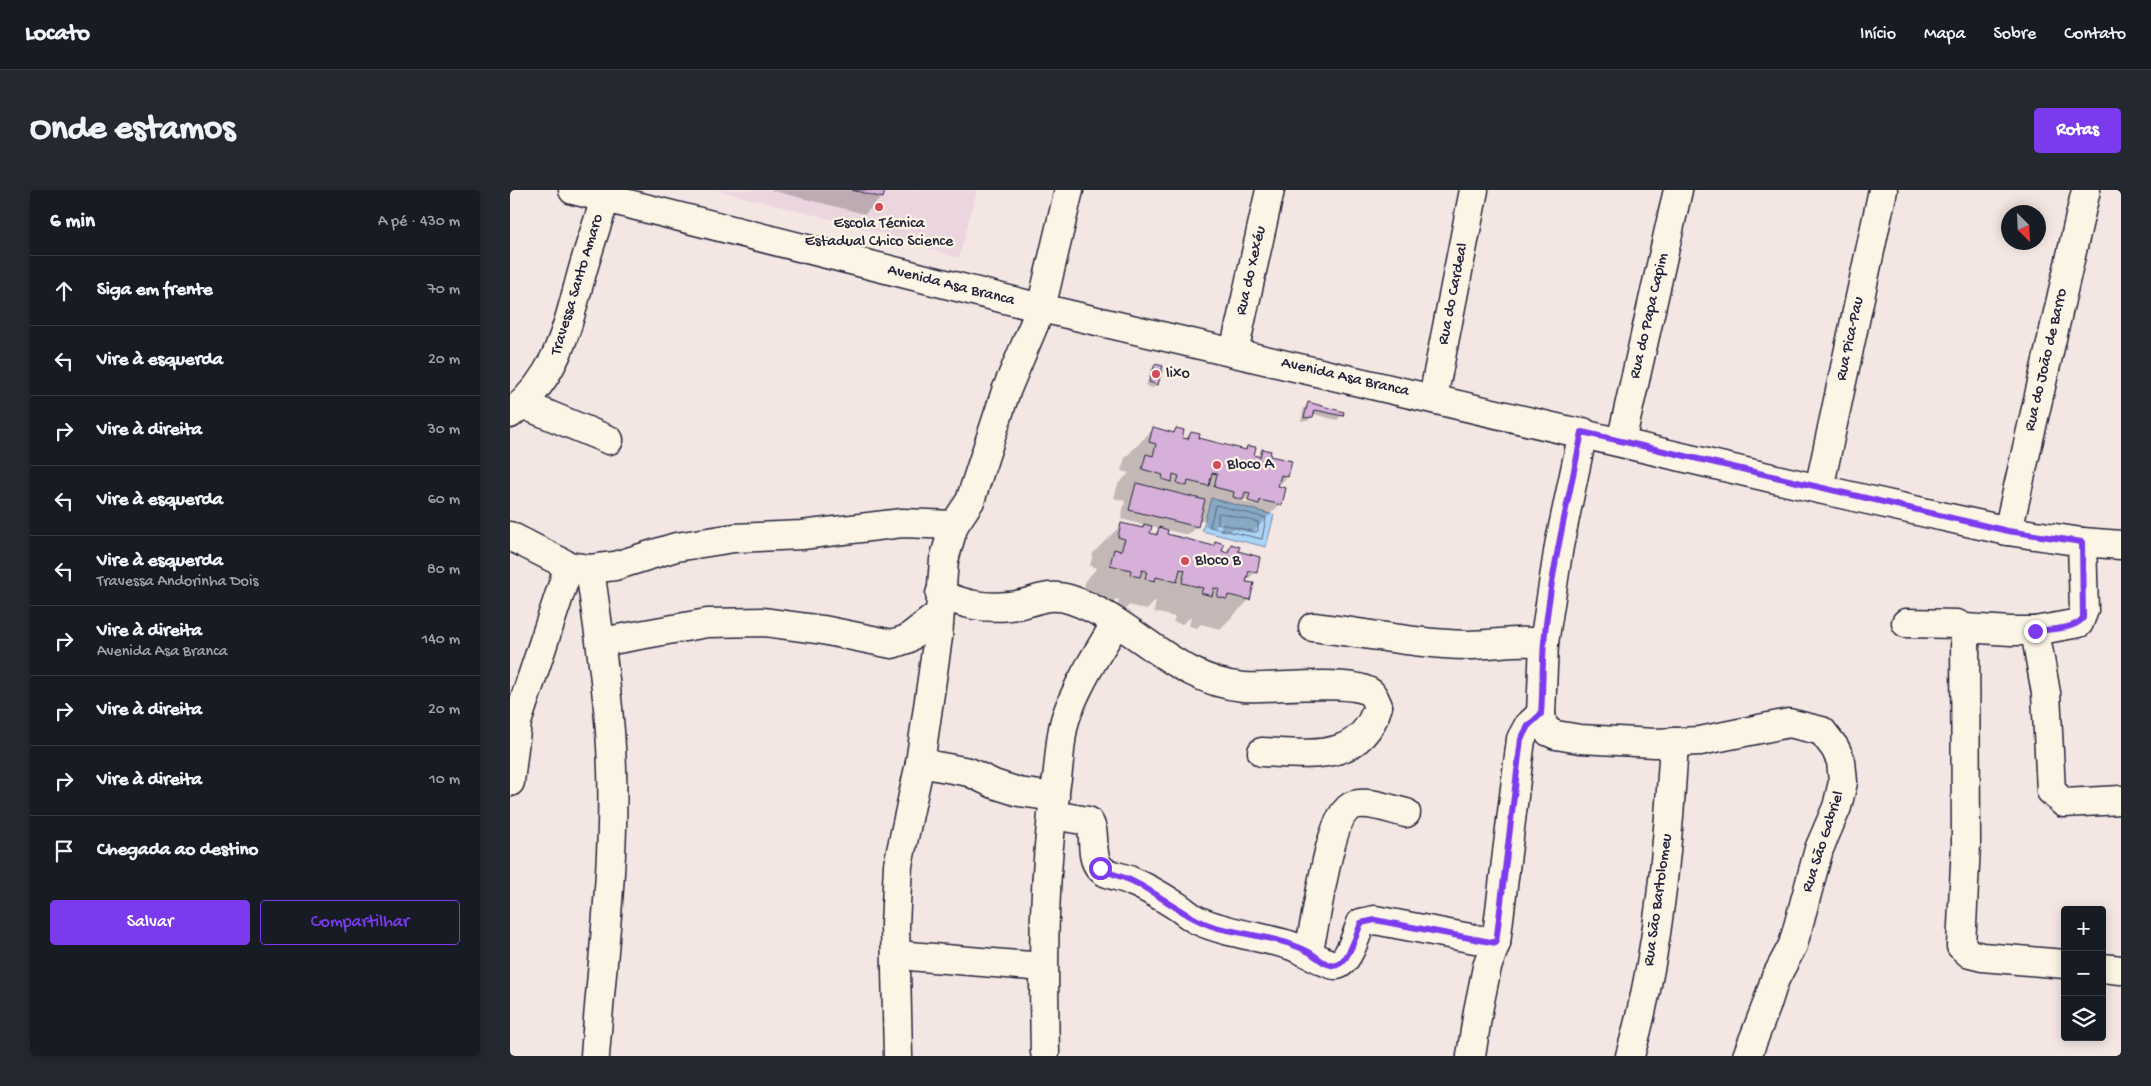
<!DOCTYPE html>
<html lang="pt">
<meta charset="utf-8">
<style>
body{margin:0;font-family:"Gochi Hand",sans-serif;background:#242831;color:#f1f3f6}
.controls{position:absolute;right:15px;bottom:15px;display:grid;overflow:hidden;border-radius:5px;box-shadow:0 2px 12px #0003}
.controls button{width:45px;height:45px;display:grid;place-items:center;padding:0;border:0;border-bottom:1px solid #363941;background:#171b24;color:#f1f3f6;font:25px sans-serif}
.compass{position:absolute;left:1491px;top:15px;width:45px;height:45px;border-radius:50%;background:#171b24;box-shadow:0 2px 12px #0003;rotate:156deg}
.stop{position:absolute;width:15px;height:15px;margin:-11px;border:4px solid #7c3aed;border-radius:50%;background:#fff}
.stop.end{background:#7c3aed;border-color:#fff;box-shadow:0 1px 5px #0008}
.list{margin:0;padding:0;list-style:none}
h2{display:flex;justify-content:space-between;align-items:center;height:65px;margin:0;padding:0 20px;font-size:21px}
h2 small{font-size:16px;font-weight:400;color:#9ea1a6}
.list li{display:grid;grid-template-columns:32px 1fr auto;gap:15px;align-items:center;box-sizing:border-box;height:70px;padding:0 20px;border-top:1px solid #363941}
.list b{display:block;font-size:19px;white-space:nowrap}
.list p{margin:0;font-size:16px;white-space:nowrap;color:#9ea1a6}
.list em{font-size:16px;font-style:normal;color:#9ea1a6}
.actions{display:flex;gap:10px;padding:15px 20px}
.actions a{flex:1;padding:11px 0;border:1px solid #7c3aed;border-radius:5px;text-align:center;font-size:18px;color:#7c3aed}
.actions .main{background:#7c3aed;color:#fff}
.icon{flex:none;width:28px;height:28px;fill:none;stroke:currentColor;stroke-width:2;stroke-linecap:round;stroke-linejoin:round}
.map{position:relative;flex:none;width:1611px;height:866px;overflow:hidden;border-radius:5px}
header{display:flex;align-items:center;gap:30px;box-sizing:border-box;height:70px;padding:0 25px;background:#171b24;border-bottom:1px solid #363941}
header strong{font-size:24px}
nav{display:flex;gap:28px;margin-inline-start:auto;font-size:18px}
.intro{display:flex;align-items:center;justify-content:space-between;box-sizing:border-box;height:120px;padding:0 30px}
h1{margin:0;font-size:35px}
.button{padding:12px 22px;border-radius:5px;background:#7c3aed;color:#fff;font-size:18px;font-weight:700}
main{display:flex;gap:30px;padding:0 30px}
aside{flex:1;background:#171b24;border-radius:5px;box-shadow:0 2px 12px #0003}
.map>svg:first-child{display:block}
.built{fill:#ebd6e0}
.water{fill:#abd4f6;stroke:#748dab}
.shadow{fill:#0003;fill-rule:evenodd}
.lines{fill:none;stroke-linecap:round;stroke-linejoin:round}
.shore{stroke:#596986;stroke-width:1}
.building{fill:#d6b0d9;stroke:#22223b}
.minor-casing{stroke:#22223b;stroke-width:31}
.tertiary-casing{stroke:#22223b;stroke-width:31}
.minor{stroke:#fcf5e5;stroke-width:28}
.tertiary{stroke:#fcf5e5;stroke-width:28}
.route{stroke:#7c3aed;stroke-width:6}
.poi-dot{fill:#d1495b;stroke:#fcf5e5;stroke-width:2}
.labels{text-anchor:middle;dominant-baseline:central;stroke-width:4.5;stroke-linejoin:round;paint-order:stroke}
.poi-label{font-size:16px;fill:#22223b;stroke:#fcf5e5;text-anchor:start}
.street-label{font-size:16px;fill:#22223b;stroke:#fcf5e5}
</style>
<header>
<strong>Locato</strong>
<nav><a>Início</a><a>Mapa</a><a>Sobre</a><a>Contato</a></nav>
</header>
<div class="intro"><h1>Onde estamos</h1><a class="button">Rotas</a></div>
<main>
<aside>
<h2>6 min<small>A pé · 430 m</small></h2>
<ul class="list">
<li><svg class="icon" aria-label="ahead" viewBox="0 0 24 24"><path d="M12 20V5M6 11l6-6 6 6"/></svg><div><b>Siga em frente</b></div><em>70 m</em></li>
<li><svg class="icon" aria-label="left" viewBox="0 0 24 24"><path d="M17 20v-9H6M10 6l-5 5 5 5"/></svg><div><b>Vire à esquerda</b></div><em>20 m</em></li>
<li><svg class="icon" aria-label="right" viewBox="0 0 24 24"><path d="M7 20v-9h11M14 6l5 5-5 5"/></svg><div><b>Vire à direita</b></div><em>30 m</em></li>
<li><svg class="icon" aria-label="left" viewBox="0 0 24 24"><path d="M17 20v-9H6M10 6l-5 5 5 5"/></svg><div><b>Vire à esquerda</b></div><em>60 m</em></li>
<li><svg class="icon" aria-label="left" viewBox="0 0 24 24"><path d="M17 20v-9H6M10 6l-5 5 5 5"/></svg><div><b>Vire à esquerda</b><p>Travessa Andorinha Dois</p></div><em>80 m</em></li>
<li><svg class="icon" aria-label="right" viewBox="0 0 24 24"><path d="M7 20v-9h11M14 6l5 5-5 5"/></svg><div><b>Vire à direita</b><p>Avenida Asa Branca</p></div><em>140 m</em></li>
<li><svg class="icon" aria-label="right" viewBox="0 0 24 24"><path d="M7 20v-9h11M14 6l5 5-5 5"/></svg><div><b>Vire à direita</b></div><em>20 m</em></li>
<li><svg class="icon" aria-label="right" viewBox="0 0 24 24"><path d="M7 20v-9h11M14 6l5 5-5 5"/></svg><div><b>Vire à direita</b></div><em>10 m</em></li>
<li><svg class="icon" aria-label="arrive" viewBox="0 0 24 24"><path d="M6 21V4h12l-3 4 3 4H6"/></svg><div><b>Chegada ao destino</b></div></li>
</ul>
<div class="actions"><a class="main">Salvar</a><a>Compartilhar</a></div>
</aside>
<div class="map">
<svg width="1611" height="866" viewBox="0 0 1611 866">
<rect width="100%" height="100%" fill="#f4e7e3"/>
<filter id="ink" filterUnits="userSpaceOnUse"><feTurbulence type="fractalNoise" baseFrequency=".02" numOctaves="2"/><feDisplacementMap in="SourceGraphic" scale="10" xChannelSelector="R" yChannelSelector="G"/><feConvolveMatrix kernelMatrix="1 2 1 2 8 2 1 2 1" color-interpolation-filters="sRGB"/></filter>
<g filter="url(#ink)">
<polygon class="built" points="206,0 467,0 449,68 344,35"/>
<polygon class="water" points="701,308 764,325 756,357 692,341"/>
<g class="shadow">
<polygon points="260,0 373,0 372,7 355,24"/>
<polygon points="645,176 647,194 643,198 636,196 641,180"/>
<polygon points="798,214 831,226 827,230 803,224 798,231 791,231 794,218"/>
<path d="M643,239L662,243L666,239L671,249H675L681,243L687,249L733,261L737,257L742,266L746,267L753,260L777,287L767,297L770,314L742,343L723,339L719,342L710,340L712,332H710L704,338L695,336L696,331L689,329L687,337L678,345L657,340L655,345L702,357L706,353L711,362L714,363L721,356L745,382L735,393L743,394L739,410L710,439L691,434L687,438L679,436L681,427L672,434L663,432L665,427L644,422L646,410L637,420L619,415L615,420L607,418L609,410L606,409L600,416L572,404L576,390L587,378L580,376L583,363L612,334L630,339L634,335L611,329L615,311L604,308L608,294L619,283L611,281L615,268ZM733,309L746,312L744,314L732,311ZM641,336L650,338L643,345L639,344Z"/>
</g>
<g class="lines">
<g class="shore">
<polygon points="706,315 756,328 752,349 700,337"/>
<polygon points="711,323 748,332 748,341 745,342 708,333 708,324"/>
</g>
</g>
<g class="building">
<polygon points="342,0 375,0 373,8"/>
<polygon points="645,174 653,176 648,195 639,192"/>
<polygon points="798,212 834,222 833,226 805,220 803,227 794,228"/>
<polygon points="643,237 664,243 666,238 674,240 672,248 678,249 681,242 690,244 689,248 736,260 737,256 746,257 744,265 750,267 752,259 761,261 760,266 782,271 778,287 771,285 768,296 776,298 772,315 750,310 749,314 738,311 740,303 735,302 733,310 723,307 724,302 704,297 707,284 702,283 699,296 678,291 677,296 667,293 669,286 663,284 662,292 652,289 653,285 632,279 636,264 643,266 646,254 639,252"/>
<polygon points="626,293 695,310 688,337 619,320"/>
<polygon points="611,333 633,338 634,334 642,336 640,343 647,345 649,337 658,340 657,344 704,356 705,351 714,354 712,361 718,363 721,354 730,357 728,361 750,367 747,383 739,381 736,392 744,393 740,410 718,405 717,409 707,407 709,399 704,398 702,406 691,403 693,398 672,393 675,380 670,379 667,392 646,387 645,391 635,389 637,381 632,380 630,387 620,385 621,380 600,375 604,359 611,361 615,349 608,347"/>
</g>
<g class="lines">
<g class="minor-casing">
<g id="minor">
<polyline points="724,162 760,0"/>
<polyline points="923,208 964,0"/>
<polyline points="12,214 99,250"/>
<path d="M0,224C47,187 56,141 71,86C78,60 87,35 95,9"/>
<polyline points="1073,242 1049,356 1034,453 1031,524 1033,536 1039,542 1046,545 1070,549 1145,553 1190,551 1279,533 1312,541 1325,558 1331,571 1333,592 1327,617 1309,659 1283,755 1265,789 1256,817 1237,866"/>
<polyline points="1111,252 1168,0"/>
<polyline points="1309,299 1373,0"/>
<polyline points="1498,341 1576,0"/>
<polyline points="0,346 59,376 80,379 105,376 166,357 224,348 292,345 392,333 444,335"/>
<path d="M80,379C89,445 100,512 102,579C105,674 92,771 85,866"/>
<path d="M430,404C453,414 474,419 499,416C524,414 535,401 562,410C624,431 665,491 733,497C760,499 843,488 861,503C864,506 866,512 868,516C851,573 800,564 752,562"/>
<polyline points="1396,433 1447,434 1455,438 1501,441 1525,441 1569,433 1574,420 1572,352"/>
<path d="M803,437C855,443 906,454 958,455C984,455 1008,449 1034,453"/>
<polyline points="1455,438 1456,654 1451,756 1460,764 1472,767 1555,774"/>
<polyline points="1525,441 1536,503 1541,601 1554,613 1611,610"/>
<polyline points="91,452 197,433 254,432 313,440 382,454 397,449 429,424"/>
<polyline points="410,573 459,582 484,594 509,602 545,607"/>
<polyline points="0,592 7,532 59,376"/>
<path d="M543,625L578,631C588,643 578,665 590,678C597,686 612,686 621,691C636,697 651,706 665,715C672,719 679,726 687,730C715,743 749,746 779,755C790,758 821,777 827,775C838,773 847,743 851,733L865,730L986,753"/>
<path d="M798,761C808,733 817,623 844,615C858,610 882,620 896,623"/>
<polyline points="387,765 533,777"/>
<polyline points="1592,778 1611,780"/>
<path d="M535,863C533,772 533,684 546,594C550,573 549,551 555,530C566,496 587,464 606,433"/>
<polyline points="388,866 385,735 388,675 410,573 428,447 434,370 444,335 460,311 496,201 531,118 559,0"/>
<polyline points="961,866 968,821 977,777 986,753 1011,549 1018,536 1031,524"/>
<path d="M1120,866C1149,764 1158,657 1164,552"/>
</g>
</g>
<g class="tertiary-casing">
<polyline id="tertiary" points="63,0 531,118 1309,299 1498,341 1572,352 1611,355"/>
</g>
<use href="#minor" class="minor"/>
<use href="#tertiary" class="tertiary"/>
</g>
</g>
<g class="lines" filter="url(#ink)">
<path class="route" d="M590,678C600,684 611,686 622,691C650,704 675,728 705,737C735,745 769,747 797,761C806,765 816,778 827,775C838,773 847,743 851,733L865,730L986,753L1011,549L1018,536L1031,524C1033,500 1032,476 1034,452C1041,381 1058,312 1072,242L1498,341L1572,352L1573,428C1564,440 1540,439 1525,441"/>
</g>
<g class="poi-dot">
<circle cx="369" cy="17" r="5"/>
<circle cx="646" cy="184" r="5"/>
<circle cx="707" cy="275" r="5"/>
<circle cx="675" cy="371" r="5"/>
</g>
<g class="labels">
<g class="poi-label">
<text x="369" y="34" text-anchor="middle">Escola Técnica<tspan x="369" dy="18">Estadual Chico Science</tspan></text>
<text x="656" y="184">lixo</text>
<text x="717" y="275">Bloco A</text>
<text x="685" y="371">Bloco B</text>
</g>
<g class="street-label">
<text transform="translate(742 81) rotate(-77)">Rua do Xexéu</text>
<text transform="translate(68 95) rotate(-73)">Travessa Santo Amaro</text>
<text transform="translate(441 96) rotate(14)">Avenida Asa Branca</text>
<text transform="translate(944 104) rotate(-79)">Rua do Cardeal</text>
<text transform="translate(1140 126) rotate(-77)">Rua do Papa Capim</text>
<text transform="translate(1341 149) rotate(-78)">Rua Pica-Pau</text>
<text transform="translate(1537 170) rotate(-77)">Rua do João de Barro</text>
<text transform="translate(835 188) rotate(13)">Avenida Asa Branca</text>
<text transform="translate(1314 652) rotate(-72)">Rua São Gabriel</text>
<text transform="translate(1149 710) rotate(-82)">Rua São Bartolomeu</text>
</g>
</g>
</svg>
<div class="controls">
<button>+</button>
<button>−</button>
<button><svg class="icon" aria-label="layers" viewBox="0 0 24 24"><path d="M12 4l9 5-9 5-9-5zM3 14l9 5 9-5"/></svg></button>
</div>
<svg class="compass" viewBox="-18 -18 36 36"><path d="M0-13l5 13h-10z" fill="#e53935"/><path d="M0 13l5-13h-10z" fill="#9ea1a6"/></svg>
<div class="stop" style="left:590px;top:678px"></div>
<div class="stop end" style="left:1525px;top:441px"></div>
</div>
</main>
